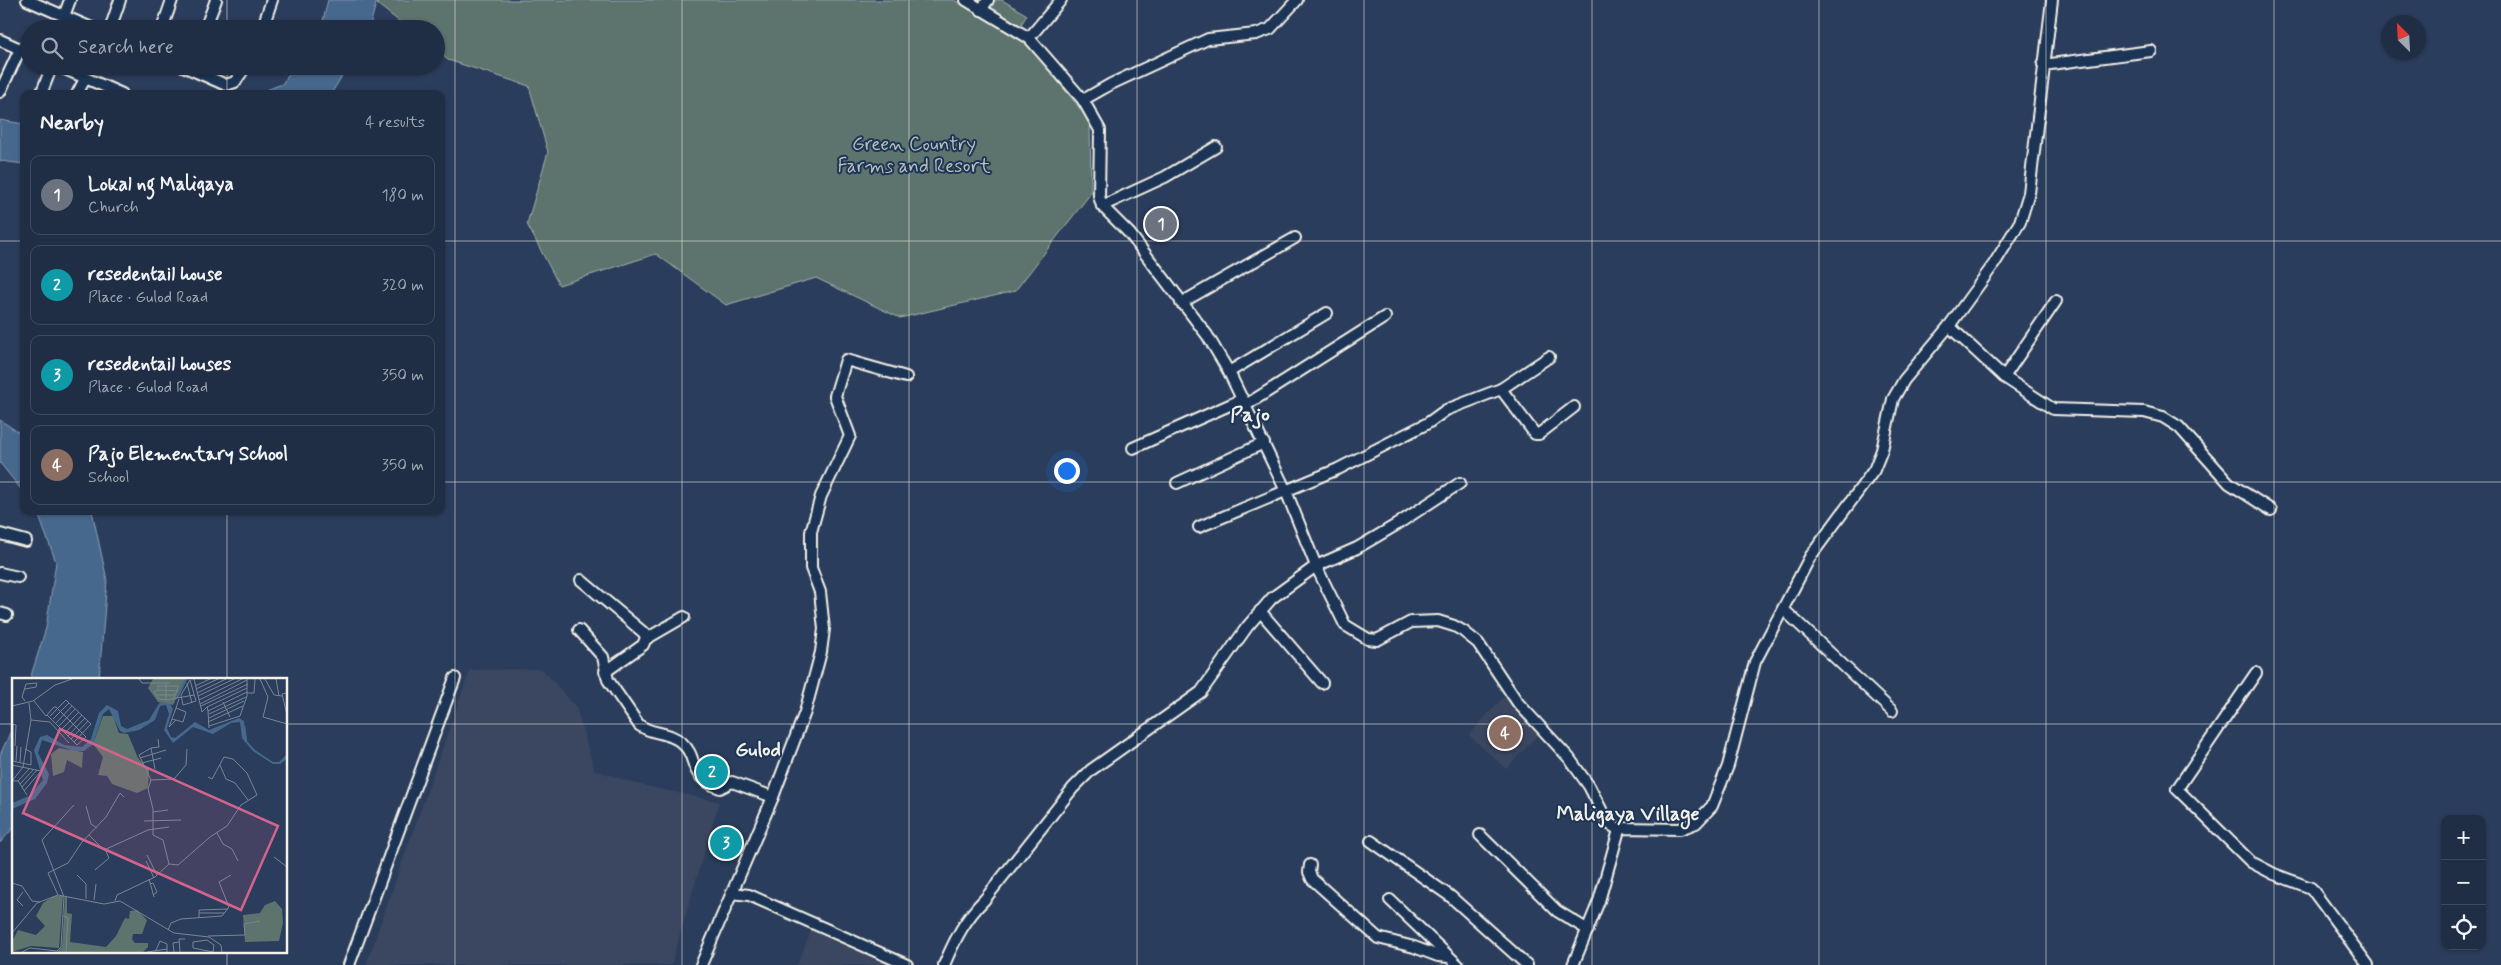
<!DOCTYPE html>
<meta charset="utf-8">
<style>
body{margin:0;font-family:Mynerve,sans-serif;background:#28364c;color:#f1f3f6}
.controls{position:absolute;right:15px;bottom:15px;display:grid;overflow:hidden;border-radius:10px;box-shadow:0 1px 4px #0004}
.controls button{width:45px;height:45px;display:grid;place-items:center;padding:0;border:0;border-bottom:1px solid #3d4a5e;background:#202e45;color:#f1f3f6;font:25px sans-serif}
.compass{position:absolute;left:2381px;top:15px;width:45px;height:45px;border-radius:50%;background:#202e45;box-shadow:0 1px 4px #0004;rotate:336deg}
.you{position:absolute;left:1066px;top:470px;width:18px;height:18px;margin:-12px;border:4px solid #fff;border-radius:50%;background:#1a73e8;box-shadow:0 0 0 8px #1a73e833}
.badge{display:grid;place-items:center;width:32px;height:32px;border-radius:50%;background:#8abfa5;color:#fff;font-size:16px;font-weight:700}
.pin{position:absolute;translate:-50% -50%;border:2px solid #fff;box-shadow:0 1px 5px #0006}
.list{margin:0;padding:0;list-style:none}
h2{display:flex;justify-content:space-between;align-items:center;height:65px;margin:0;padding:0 20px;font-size:21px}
h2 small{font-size:16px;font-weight:400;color:#a2a8b3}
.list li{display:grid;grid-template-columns:32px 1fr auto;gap:15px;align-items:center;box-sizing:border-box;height:80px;margin:0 10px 10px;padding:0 10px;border:1px solid #3d4a5e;border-radius:10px}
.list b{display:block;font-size:19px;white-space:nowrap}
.list p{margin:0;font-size:16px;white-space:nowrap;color:#a2a8b3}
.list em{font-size:16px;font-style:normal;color:#a2a8b3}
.icon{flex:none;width:28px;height:28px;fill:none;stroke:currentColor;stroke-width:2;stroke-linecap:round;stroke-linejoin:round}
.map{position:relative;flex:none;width:2501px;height:965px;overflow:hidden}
.search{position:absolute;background:#202e45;box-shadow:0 1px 4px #0004;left:20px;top:20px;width:425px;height:55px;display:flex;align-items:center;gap:12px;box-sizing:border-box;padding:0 18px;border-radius:28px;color:#a2a8b3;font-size:19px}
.panel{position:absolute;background:#202e45;box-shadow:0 1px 4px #0004;left:20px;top:90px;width:425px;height:425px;border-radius:10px}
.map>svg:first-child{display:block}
.built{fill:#3b4761}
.green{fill:#5d736e;stroke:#a8b2ab}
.water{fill:#47688d;stroke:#8c9fb1}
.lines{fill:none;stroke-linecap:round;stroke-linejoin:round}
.street-casing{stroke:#f4f1e8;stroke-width:14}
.street{stroke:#1d3557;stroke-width:10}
.grid{fill:none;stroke:#f4f1e8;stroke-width:1;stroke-opacity:0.55}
.labels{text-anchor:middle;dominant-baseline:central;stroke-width:4;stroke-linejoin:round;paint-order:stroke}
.park-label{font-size:19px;fill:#b8bfb7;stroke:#1d3557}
.neighbourhood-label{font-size:20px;font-weight:bold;fill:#f4f1e8;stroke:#1d3557}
.quarter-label{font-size:21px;font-weight:bold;fill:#f4f1e8;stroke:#1d3557}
.inset-river{fill:none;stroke:#47688d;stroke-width:2.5}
.inset-road{fill:none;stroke:#7b8594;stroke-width:1}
.view{fill:#d4648c;fill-opacity:0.15;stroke:#d4648c;stroke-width:2.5}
.inset-edge{fill:none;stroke:#f4f1e8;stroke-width:2.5}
</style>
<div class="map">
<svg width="2501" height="965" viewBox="0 0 2501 965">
<rect width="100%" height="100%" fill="#2b3d5c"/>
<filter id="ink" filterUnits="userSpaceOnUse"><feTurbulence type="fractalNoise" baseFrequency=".02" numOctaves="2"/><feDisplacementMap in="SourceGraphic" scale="10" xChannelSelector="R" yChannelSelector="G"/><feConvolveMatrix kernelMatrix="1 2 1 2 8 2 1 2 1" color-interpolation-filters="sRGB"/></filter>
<g filter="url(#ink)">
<g class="built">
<polygon points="542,669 576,707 594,770 637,784 719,802 671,965 366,965 470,670"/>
<polygon points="1507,693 1541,731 1506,769 1469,735"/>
<polygon points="812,929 902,965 797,965"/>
</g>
<g class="green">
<polygon points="377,0 954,0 1025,41 1090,121 1091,193 1015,291 900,318 816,278 726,305 656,254 559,285 527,224 548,152 529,86 448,60 436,50 436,29 409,29 377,4"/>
<polygon points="991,0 1002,0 1027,15 1017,31 984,12"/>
</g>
<g class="water">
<polygon points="328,0 377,0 369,29 321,29"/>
<polygon points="295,66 348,66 331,94 256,94 282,84"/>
<polygon points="0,120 24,124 24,164 0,161"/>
<polygon points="0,420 24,436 24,493 0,463"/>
<polygon points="37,511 92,511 107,580 99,679 30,679 46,628 56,562"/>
<polygon points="14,724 14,827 0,843 0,755"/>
</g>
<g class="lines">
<g class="street-casing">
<g id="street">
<polyline points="27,0 94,29"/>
<polyline points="966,0 1029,38 1083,100 1100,130 1099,196 1102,206 1130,234 1207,335 1229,372 1286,491 1316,566 1345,625 1368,639 1377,640 1411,622 1438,621 1454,626 1463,631 1478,643 1518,703 1569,758 1589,786 1608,823 1619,830 1623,828 1680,829 1696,823 1712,806 1728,766 1755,662 1810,557 1874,470 1882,450 1893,399 1904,380 1949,326 1994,264 2020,222 2029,193 2052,0"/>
<polyline points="981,10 988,0"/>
<polyline points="64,16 70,0"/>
<polyline points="110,29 120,0"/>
<polyline points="162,29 172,0"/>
<polyline points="205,29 216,0"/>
<polyline points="262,29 272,0"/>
<polyline points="1029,38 1061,0"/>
<polyline points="0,40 29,53"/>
<polyline points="2043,65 2151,51"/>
<polyline points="58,66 122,94"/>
<polyline points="183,66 226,85 235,82 246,66"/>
<polyline points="0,92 20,49"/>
<polyline points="41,94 52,66"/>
<polyline points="77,94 85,79"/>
<polyline points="1083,100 1111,84 1208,39 1256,34 1270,29 1297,0"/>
<polyline points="1102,206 1165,177 1216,147"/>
<polyline points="1181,303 1295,238"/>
<polyline points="1949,326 2004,377 2053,409 2144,412 2163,417 2179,427 2229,483 2271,510"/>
<polyline points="1229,372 1327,313"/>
<polyline points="2004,377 2056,301"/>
<polyline points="1501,389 1535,434 1539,434 1574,407"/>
<polyline points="1246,405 1385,317"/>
<polyline points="1133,448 1243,399"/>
<polyline points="1177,483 1264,443"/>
<polyline points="1199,527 1338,469 1428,423 1446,410 1501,389 1549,357"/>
<polyline points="0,534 26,541"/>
<polyline points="0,573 18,577"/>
<polyline points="581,580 644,633 646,638 643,645 605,672"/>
<polyline points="1783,609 1892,711"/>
<polyline points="1260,611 1322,683"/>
<polyline points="0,613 7,615"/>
<path d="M579,630L603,657L608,680L639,725C652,735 669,731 682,743C700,759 685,775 720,788L732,782L773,797"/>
<polyline points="646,639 684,617"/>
<polyline points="2256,673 2177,789 2251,862 2274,874 2311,888 2368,965"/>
<polyline points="1480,835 1557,911 1588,930"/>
<polyline points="1371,841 1450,896 1527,965"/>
<polyline points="1310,865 1309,872 1312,879 1378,938 1414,947 1438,956 1449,957"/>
<polyline points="732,893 749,895 907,965"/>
<polyline points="1390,900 1458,965"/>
<polyline points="349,965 455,678"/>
<polyline points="701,965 773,797 805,712 821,652 824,629 820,592 811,568 811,532 821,496 850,436 835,396 846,360 906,377"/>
<path d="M944,965C955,939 965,919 985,899L1073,788L1091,770L1201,692L1247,627L1272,598L1316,566L1357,548L1396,525L1460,483"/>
<polyline points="1573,965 1599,901 1619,830"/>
</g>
</g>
<use href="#street" class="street"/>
</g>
</g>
<path class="grid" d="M227,0V29M455,0V965M682,0V965M909,0V965M1137,0V965M1364,0V965M1592,0V965M1819,0V965M2046,0V965M2274,0V965M227,66V94M0,241H24M441,241H2501M0,482H24M441,482H2501M227,511V679M0,724H14M286,724H2501M227,951V965"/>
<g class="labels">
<g class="park-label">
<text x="914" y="144">Green Country<tspan x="914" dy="22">Farms and Resort</tspan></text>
</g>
<g class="neighbourhood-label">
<text x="758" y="750">Gulod</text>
<text x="1628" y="814">Maligaya Village</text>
</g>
<g class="quarter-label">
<text x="1250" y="415">Pajo</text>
</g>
</g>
<g transform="translate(12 678)">
<rect width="275" height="275" fill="#2b3d5c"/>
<path d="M141,1H174L161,27L146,24L136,10ZM91,38H101L107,55L116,56L126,80L137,92L136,110L125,115L100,106L95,98L86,97L91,79L81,66ZM47,70L71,74L70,90L55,82L52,94L41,98L39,76ZM42,218H51L47,270L19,268L0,274V264L6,252L24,257L33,248L24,238L31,225ZM53,219H55V235L60,236L58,264L94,269L104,258L113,240L117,241L118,233L125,232L135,242L130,256H121L120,261L123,265H136V269L131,274H45L50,269ZM263,223L270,231L271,245L267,263L233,264L231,237L248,235L253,227Z" fill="#5d736e"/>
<path d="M148,24L158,26L161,31L155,50L159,59L163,60L183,44L197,52L227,40L232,43L234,62L243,72L261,84H267L275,76V81L268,86H261L241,73L230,60L228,44L219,45L201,56L181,49L161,65L152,52L157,36L154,27L148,28L143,42L127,52L112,55L108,53L97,31L91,36L81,66L72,73H62L30,62L26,75L37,96L35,105L23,121L0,131V125L17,118L31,102L22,72L28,59L35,57L52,67L70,69L79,61L87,35L95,27L106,33L109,48L115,51L137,42Z" fill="#47688d"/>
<path class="inset-river" d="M165,20L174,1M232,48L234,64"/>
<path class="inset-road" d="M127,1L130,5H158M182,1L190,34L195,29L196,33L197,50M248,1L256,19L251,39L275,46M253,1L262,17L270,18M264,1L267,18M178,2L184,23L171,27L169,17ZM154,5V22L182,17M175,5L180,25M183,8L198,1M184,11L206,1M146,12L142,14L147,21L154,22M185,15L214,1M235,15H242L243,1M275,15L270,16L275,37M144,17H163M186,18L222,1M161,22L163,17L165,13L166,9V8H146V12L165,13M187,22L230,1M13,23L10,19L14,6L25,5L24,9L13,11M22,23L34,38L42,29H44L74,59L65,67L35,37M211,24L218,39M188,26L235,2M0,28L21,23L43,7L60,1M189,28L236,6M195,29L235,10M164,30L174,34L171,44L160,41L164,30L167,21M196,33L235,14M197,36L234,19M38,38L54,22L79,46L62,64M197,40L232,23M41,41L57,25M160,41L157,49L164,42M19,42L38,44L57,65M196,44L231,28M44,45L60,28M0,46L4,47L3,68M47,48L63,31M197,48L228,38L235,18V1M50,51L67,34M53,55L70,37M56,58L73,40M59,61L76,43M139,70L127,77L139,102L136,111L141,131V157L151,162L157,186M128,80L154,72M0,83L19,87V74L13,71M1,83V46M4,83L5,68M8,84L9,69M130,85L149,80M0,87L29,93L12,113M208,87L214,101L223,105L236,122M143,91L139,70L147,69L146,61M139,102L162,101L174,87L175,71M0,103L11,89L19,42L17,25M1,103H6L15,117M6,103L18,90M8,106L22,91M10,109L25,92M74,128L79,146L85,150M141,134L156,132M132,143L169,142M205,155L211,166L220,171L226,183M77,157L92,172L136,152L157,149M135,177L145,197M262,179L275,189M134,183L142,200M157,186L166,187L198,159L215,148L229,127L245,117L235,95L221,81L212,79L200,101L196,99M83,192L97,180L93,171M65,197L74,206V221M137,201L142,219M0,205L10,208L20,223L28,224M138,206L141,205L145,214L141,217M46,217L36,195L56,185L70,164L94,139L108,115L112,119M82,222L84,206M103,223L105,217L143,199L157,186M11,228L5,222L11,214M187,235H212M51,238L56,240L54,274M187,239V232L216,231M156,252L159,245L169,241L210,238L217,229L207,204L219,197M0,255L25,225L46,217L92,226L108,223L162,255L197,259L209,267L210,274M196,258L233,257L232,246L248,243M195,262L202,267L201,274L181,270V264ZM144,272L148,263L155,266V274M10,274L18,270L45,273L49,269L52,219L30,162L62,127M135,274L155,271M162,274L161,265L167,264M168,274L167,261H173"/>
<path class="view" d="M48,51L266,148L229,232L11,135Z"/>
<rect width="275" height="275" class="inset-edge"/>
</g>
</svg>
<div class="controls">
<button>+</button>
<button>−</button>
<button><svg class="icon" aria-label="locate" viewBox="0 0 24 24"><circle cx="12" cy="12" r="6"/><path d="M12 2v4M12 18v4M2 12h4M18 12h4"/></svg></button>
</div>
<svg class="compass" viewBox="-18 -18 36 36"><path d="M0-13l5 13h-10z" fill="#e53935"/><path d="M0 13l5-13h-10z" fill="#a2a8b3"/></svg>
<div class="you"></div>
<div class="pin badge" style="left:1161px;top:224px;background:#6b7280">1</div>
<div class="pin badge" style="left:712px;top:772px;background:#0f9aa8">2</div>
<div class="pin badge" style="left:726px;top:843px;background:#0f9aa8">3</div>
<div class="pin badge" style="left:1505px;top:733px;background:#8d6e63">4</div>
<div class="search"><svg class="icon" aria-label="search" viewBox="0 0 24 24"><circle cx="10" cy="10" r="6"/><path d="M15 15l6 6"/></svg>Search here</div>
<section class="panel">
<h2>Nearby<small>4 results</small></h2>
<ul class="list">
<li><span class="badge" style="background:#6b7280">1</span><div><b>Lokal ng Maligaya</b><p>Church</p></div><em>180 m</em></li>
<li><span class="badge" style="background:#0f9aa8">2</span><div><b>resedentail house</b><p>Place · Gulod Road</p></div><em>320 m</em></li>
<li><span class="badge" style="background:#0f9aa8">3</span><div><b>resedentail houses</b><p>Place · Gulod Road</p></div><em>350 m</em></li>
<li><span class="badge" style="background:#8d6e63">4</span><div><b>Pajo Elementary School</b><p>School</p></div><em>350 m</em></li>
</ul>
</section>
</div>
